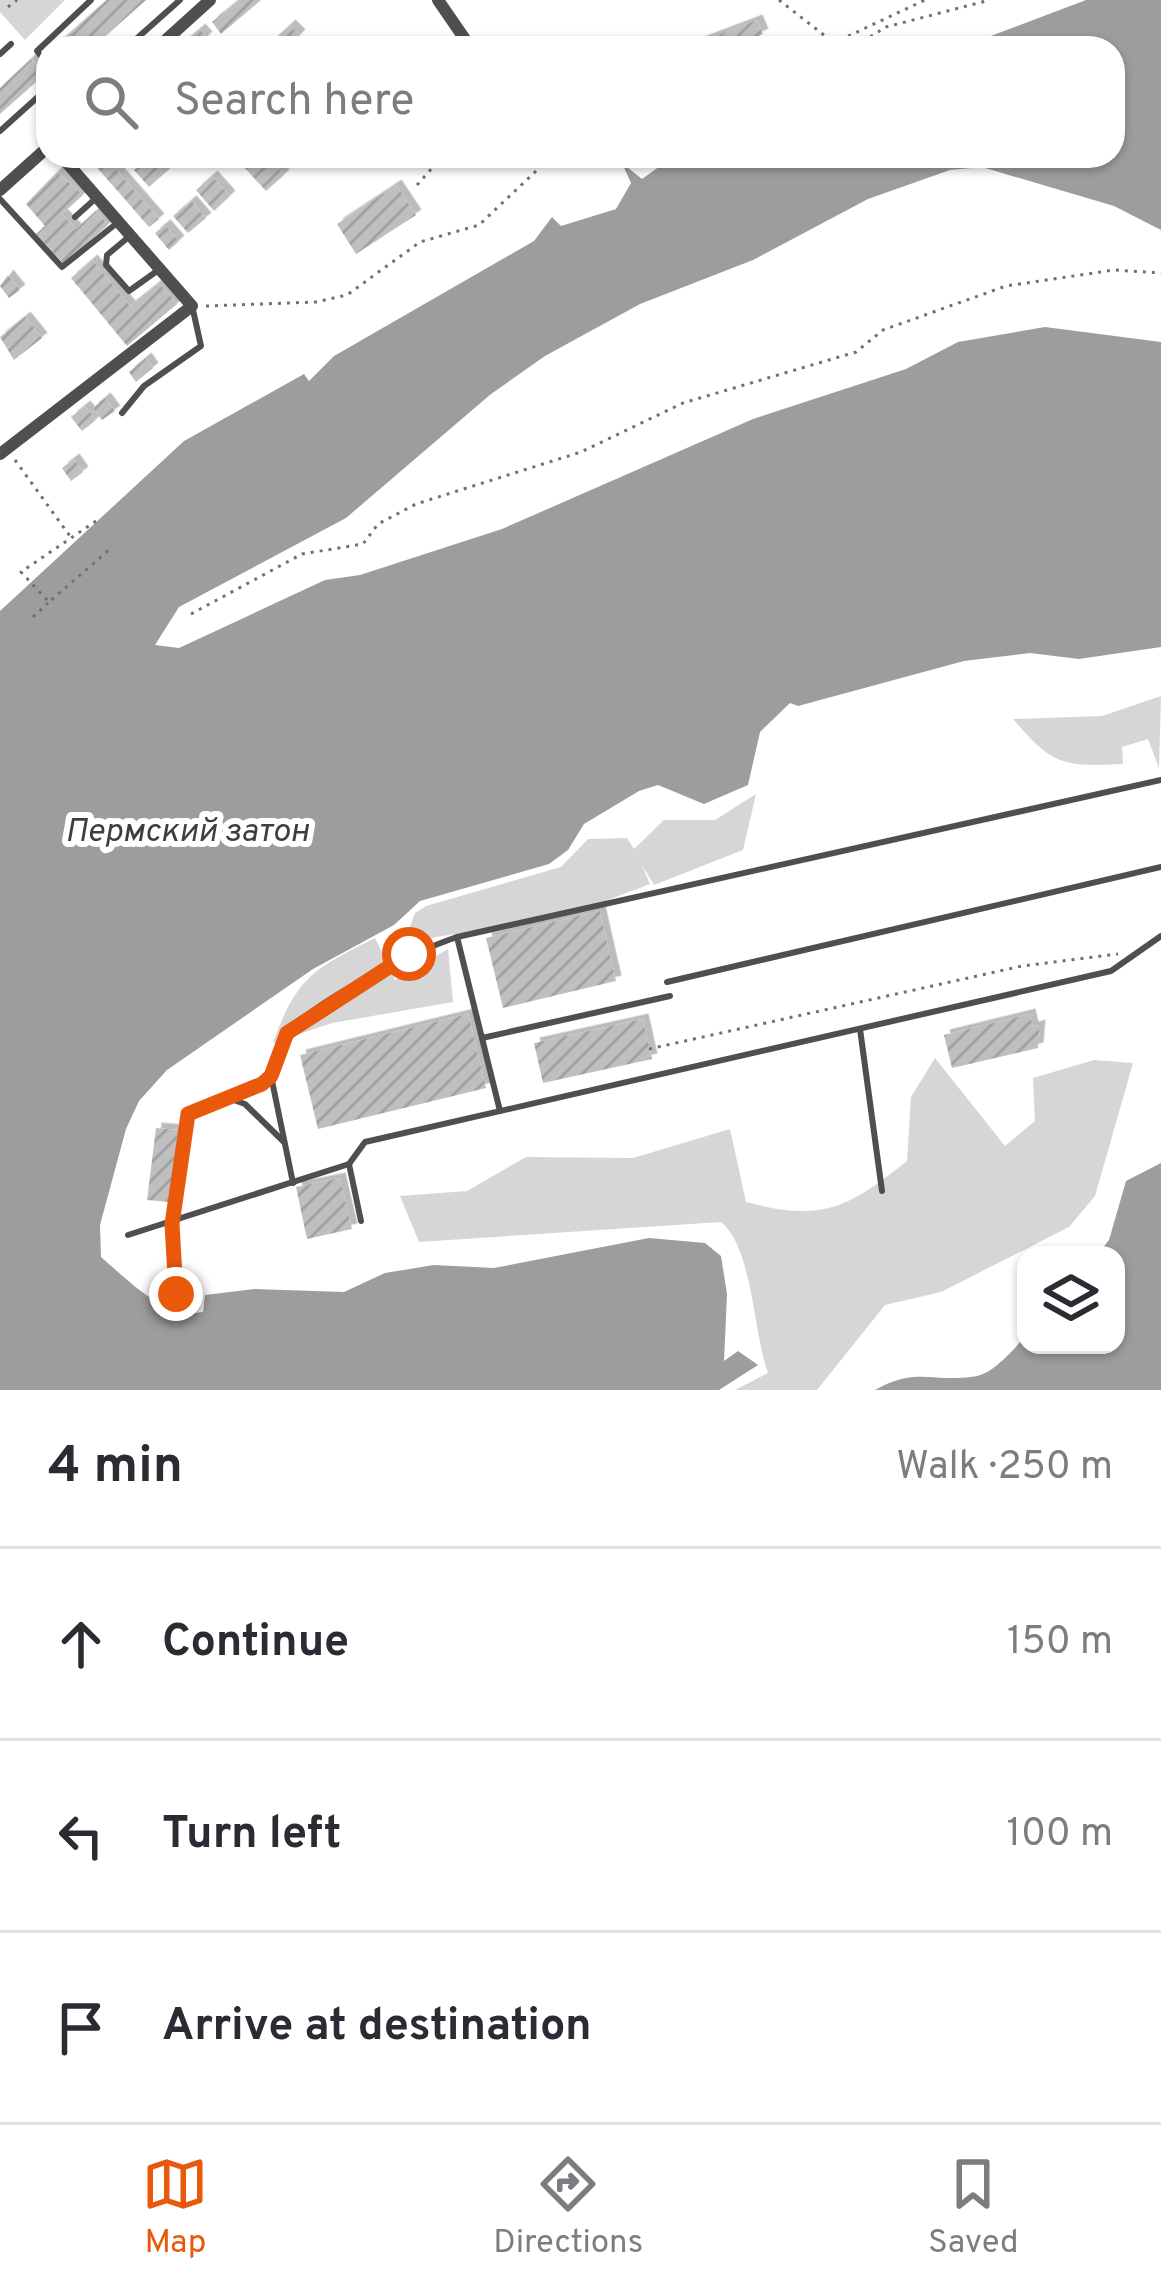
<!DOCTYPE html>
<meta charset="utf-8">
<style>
body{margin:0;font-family:Overpass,sans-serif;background:#f7f7f7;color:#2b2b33}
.controls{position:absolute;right:36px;bottom:36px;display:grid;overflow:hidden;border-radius:24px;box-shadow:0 3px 9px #0004}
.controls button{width:108px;height:108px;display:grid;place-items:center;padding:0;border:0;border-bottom:3px solid #e1e1e2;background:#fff;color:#2b2b33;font:60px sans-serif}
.stop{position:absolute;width:36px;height:36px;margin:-27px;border:9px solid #ea580c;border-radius:50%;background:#fff}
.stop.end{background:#ea580c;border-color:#fff;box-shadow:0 3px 12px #0008}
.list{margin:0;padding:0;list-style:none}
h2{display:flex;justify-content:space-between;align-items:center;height:156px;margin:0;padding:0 48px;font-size:51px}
h2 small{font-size:39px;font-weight:400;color:#7c7c81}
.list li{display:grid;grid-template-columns:78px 1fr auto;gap:36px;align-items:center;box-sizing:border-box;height:192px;padding:0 48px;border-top:3px solid #e1e1e2}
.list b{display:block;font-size:45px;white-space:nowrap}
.list em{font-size:39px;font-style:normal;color:#7c7c81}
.icon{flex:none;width:66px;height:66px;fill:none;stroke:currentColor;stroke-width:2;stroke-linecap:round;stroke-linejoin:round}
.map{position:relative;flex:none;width:1161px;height:1390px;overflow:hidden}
.search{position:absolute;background:#fff;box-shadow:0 3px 9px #0004;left:36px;right:36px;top:36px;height:132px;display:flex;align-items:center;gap:30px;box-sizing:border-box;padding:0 42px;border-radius:36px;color:#7c7c81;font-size:45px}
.sheet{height:732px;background:#fff}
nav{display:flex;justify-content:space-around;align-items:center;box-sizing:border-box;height:168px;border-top:3px solid #e1e1e2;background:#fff;font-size:33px;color:#7c7c81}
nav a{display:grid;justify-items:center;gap:6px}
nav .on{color:#ea580c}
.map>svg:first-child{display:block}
.green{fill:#d6d6d6}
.water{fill:#9d9d9d}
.building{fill:url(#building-hatch);filter:url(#shadow)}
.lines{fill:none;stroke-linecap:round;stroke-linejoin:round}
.path{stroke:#717171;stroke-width:3;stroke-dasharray:3 6;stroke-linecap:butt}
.service{stroke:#4f4f4f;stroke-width:6}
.minor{stroke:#4f4f4f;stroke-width:12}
.route{stroke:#ea580c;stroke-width:15}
.labels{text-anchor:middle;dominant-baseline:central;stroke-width:12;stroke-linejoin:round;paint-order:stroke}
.water-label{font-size:33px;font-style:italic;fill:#3e3e3e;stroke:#fff}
</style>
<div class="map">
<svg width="1161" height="1390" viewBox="0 0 1161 1390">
<defs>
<pattern id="building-hatch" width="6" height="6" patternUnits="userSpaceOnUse" patternTransform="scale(3)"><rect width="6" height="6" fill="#bfbfbf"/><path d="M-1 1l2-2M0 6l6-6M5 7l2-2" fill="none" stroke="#a2a2a2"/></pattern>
<filter id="shadow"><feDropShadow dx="5.5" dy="-5.5" stdDeviation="0" flood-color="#0004"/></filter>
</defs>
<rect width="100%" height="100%" fill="#fff"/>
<g class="green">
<polygon points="0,0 65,0 25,40 0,12"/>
<path d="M1161,696L1159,768L1148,739L1122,747L1123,764C1062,767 1052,765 1013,719L1102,716Z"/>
<polygon points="756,794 743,850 654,885 642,865 650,884 568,915 413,941 407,935 415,913 426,906 561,867 588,839 627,838 634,849 664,820 715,820"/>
<path d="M375,938L395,980L448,949L453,1002L332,1023L273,1043C297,976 314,969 375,938Z"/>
<path d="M935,1058L1005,1146L1035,1121L1033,1078L1094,1060L1133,1063L1095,1196L1069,1227L941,1292L885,1305L817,1390H735L768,1373C753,1332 753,1248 721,1222L419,1242L400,1196L467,1191L526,1157L633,1158L730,1129L746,1202C822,1222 847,1209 907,1161L911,1097Z"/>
</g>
<g class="water">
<path d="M1086,0H1161V230L1114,206L982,167L950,170L868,199L753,260L640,304L545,356L491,394L346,518L179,607L155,645L179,648L325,580L360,575L502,529L753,419L906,369L958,342L1045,327L1161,342V647L1079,659L1030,653L964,661L798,706L790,703L760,732L748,785L704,804L658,785L639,791L584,824L568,850L549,864L420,901L394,925L313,969L167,1070L139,1101L126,1129L100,1225L101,1257C128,1280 165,1320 203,1312L205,1295L254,1289L344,1292L385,1273L434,1265L494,1268L649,1238L705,1243L721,1256L727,1294L724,1361L738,1351L758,1365L719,1390H0V611L184,441L304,374L309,381L334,356L534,241L552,217L561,226L616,209L631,183L622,163L642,179L674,156H1113V48H959Z"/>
<path d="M1161,1163V1390H875C916,1367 931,1382 971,1377C994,1375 1011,1351 1026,1336V1345H1116V1255H1097L1109,1240L1126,1181Z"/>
</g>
<g class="building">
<polygon points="107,0 146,0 92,48 53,48"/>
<polygon points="239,0 261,0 221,34 212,22"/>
<polygon points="757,20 763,34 734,48 691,45"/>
<polygon points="290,25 300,35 286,48 265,48"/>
<polygon points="200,29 207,37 195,48 177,48"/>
<polygon points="31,59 45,74 0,114 0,88"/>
<polygon points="87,156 104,156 159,219 149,227"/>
<polygon points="150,156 184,156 149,187 134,170"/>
<polygon points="253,156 267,156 284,175 266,191 242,165"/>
<polygon points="57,172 83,195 62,214 76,229 96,211 108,225 64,264 36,234 45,226 26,204"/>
<polygon points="212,176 230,196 214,211 196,190"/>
<polygon points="396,185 416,215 356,254 337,224"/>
<polygon points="191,201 206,218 188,233 173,216"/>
<polygon points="165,225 179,241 169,250 155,233"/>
<polygon points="92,260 130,306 159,283 177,304 127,346 71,278"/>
<polygon points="8,275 20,290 9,298 0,286"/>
<polygon points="25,317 42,338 14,360 0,337"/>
<polygon points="146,358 153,368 136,382 129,372"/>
<polygon points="105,398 115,411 102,420 93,408"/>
<polygon points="85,406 96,420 82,431 71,417"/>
<polygon points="74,459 83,472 71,481 62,468"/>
<polygon points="600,911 616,981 503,1008 486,938"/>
<polygon points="468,1014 486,1088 318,1129 300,1055"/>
<polygon points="1030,1014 1033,1027 1040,1025 1038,1048 952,1068 944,1035"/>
<polygon points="643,1019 652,1059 543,1083 534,1043"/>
<polygon points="156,1128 178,1130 168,1202 147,1200"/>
<polygon points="340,1178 352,1229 307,1239 296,1187"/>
</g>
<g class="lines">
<g class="path">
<polyline points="779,0 829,39"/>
<polyline points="8,7 17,0"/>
<polyline points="840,40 925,0"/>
<polyline points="812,48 829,39 859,44 886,27 990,0"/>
<polyline points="417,185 443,156"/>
<polyline points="206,306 316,302 347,295 420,242 479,225 552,156"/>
<polyline points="15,460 72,539"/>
<polyline points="96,521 21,572 49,602 109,550"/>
<polyline points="191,614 302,554 363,544 378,524 416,504 581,452 683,403 856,352 883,330 1006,286 1114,270 1161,273"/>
<polyline points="33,617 48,603"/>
<polyline points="649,1049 1022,966 1118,954"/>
</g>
<g class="service">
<polyline points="126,48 180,0"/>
<polyline points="0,54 11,44"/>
<polyline points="48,65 37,51 91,0"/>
<polyline points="0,131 40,95"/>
<polyline points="0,199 62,267 117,223"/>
<polyline points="75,217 95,199"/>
<polyline points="131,235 107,255 106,265 129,291 157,271"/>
<polyline points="122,413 144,386 201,346 193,310"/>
<polyline points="457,937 500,1111"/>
<polyline points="667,982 1161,867"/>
<polyline points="860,1029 882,1191"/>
<polyline points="482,1038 670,996"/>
<polyline points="271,1076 293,1183"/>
<polyline points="228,1098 245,1104 284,1142"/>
<polyline points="349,1164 361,1221"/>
<polyline points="128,1235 349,1164 365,1142 1111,971 1161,936"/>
<path d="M176,1294L172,1224L188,1114L262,1083C277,1071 275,1050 287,1035C312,1001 416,951 457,937L1161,780"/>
</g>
<g class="minor">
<polyline points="438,0 471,48"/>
<polyline points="157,48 210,0"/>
<polyline points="0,190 48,147"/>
<polyline points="0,454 192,306 61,156"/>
</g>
</g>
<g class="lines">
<polyline class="route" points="176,1294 172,1224 188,1114 262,1084 271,1076 287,1033 409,954"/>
</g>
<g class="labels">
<g class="water-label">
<text x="187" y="833">Пермский затон</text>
</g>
</g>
</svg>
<div class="controls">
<button><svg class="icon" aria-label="layers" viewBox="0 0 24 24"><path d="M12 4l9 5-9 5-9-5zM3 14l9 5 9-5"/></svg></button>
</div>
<div class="stop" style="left:409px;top:954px"></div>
<div class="stop end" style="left:176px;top:1294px"></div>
<div class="search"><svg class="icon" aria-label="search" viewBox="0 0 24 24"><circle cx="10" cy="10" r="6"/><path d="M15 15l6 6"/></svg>Search here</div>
</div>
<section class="sheet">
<h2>4 min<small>Walk · 250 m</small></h2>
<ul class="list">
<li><svg class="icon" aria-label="ahead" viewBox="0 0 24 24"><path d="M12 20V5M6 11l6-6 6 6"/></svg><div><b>Continue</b></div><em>150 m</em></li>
<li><svg class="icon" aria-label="left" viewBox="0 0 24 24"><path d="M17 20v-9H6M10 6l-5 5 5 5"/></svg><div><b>Turn left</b></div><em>100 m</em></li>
<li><svg class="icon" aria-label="arrive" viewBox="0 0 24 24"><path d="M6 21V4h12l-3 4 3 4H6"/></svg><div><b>Arrive at destination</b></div></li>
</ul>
</section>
<nav>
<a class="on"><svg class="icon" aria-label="map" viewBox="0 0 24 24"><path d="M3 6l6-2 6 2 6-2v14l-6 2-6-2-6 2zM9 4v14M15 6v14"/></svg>Map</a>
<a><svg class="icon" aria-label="directions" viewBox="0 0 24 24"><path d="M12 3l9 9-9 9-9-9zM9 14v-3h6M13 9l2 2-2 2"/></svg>Directions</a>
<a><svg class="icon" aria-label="saved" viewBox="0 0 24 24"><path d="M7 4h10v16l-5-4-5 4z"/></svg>Saved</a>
</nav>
